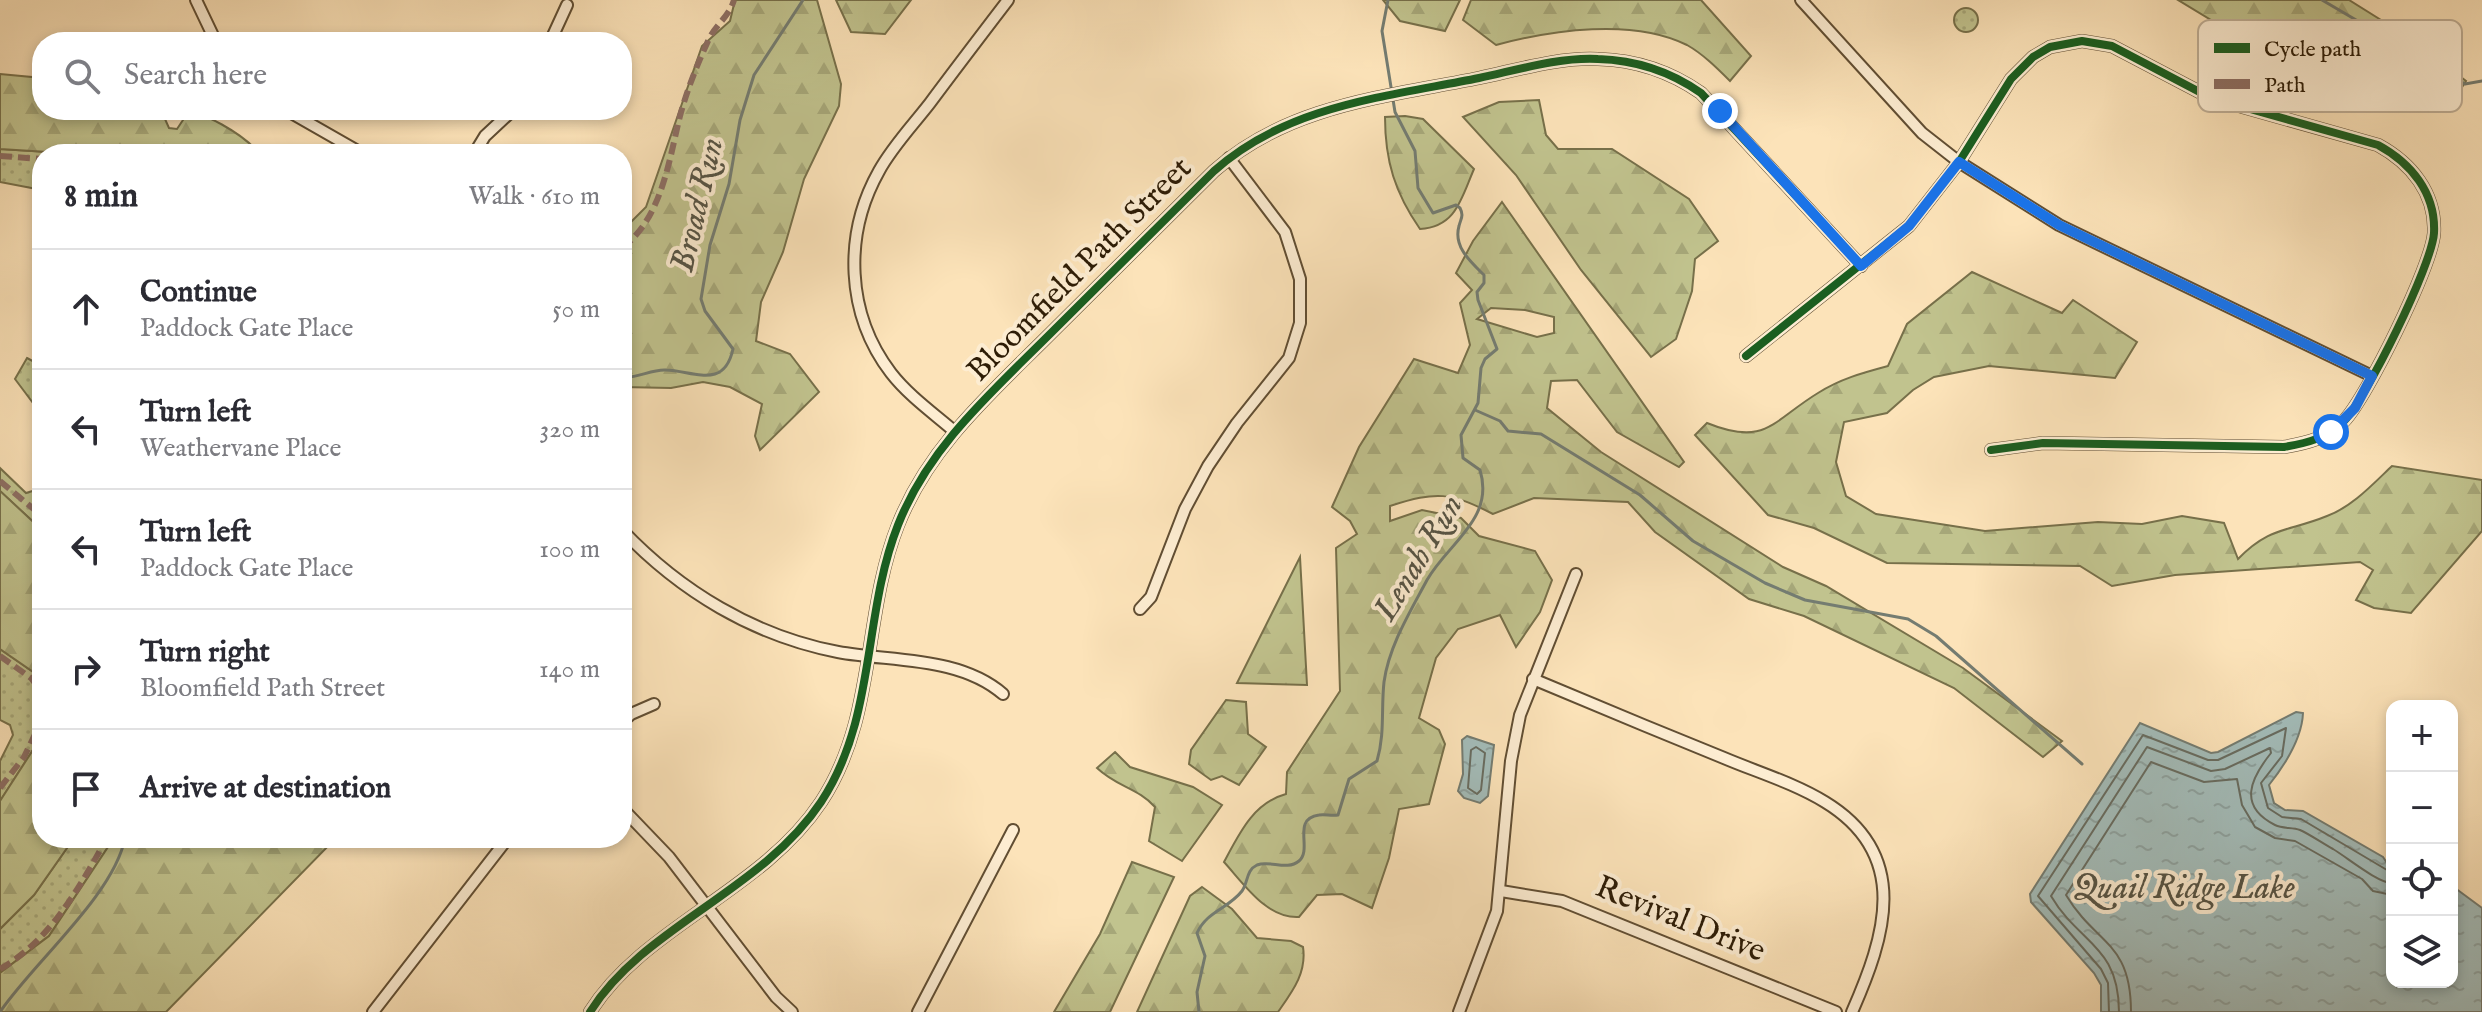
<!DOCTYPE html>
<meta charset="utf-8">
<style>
body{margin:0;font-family:"IM FELL English",serif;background:#f2f2f3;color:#2b2b33}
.controls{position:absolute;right:24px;bottom:24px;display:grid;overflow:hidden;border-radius:16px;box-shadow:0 4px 12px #0003}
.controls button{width:72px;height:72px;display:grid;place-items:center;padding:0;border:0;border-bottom:2px solid #e1e1e2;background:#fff;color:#2b2b33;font:40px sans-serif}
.stop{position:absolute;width:24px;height:24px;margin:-18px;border:6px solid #1a73e8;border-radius:50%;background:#fff}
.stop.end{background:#1a73e8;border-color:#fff;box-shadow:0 2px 8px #0008}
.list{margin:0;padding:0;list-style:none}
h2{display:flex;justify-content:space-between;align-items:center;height:104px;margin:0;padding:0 32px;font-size:34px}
h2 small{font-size:26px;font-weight:400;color:#7c7c81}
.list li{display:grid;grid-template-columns:52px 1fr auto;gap:24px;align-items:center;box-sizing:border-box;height:120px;padding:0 32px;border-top:2px solid #e1e1e2}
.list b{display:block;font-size:30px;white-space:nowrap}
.list p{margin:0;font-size:26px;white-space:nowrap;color:#7c7c81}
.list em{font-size:26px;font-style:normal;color:#7c7c81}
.icon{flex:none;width:44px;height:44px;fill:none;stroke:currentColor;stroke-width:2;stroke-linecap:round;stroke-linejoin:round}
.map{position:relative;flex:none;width:2482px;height:1012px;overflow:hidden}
.search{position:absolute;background:#fff;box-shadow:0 4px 12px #0003;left:32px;top:32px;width:600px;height:88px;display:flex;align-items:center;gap:20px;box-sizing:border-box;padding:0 28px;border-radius:32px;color:#7c7c81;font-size:30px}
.panel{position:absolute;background:#fff;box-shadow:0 4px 12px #0003;left:32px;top:144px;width:600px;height:704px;border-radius:32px}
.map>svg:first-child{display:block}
.green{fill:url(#green-dots);stroke:#77704a;stroke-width:2}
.forest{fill:url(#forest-firs);stroke:#77704a;stroke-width:2;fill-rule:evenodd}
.water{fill:url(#water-ripples);stroke:#747c71;stroke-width:2}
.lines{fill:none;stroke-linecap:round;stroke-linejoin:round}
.shore{stroke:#686c60;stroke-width:2}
.stream{stroke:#747c71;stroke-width:3}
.minor-casing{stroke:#614e33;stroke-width:14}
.minor{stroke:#fdedd2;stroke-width:10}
.quiet{stroke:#8d6e63;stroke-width:6;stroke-dasharray:12 6;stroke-linecap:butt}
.cycleway-casing{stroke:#fdedd2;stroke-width:13}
.cycleway{stroke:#1b5e20;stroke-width:8}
.route{stroke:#1a73e8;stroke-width:10}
.labels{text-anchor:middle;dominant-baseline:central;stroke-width:8;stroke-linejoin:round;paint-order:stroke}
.street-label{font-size:32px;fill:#2d1c06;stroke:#fdedd2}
.water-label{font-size:34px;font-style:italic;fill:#565445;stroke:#fdedd2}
.key{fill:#fdedd2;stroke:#bfae95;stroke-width:2}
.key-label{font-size:22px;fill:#2d1c06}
</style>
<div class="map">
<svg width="2482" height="1012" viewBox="0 0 2482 1012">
<defs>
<pattern id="green-dots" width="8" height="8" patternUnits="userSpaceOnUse" patternTransform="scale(2)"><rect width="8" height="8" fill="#c1c38e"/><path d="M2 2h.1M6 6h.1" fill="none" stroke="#a6a779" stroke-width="1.8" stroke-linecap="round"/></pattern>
<pattern id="forest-firs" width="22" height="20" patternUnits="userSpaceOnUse" patternTransform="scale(2)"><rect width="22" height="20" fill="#c1c38e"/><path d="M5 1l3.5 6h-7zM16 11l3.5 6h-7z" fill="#a6a779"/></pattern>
<pattern id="water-ripples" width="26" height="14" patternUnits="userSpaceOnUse" patternTransform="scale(2)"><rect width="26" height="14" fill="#a3bcb9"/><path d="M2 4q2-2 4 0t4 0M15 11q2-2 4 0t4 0" fill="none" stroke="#8da19e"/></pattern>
</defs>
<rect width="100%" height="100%" fill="#fce3b9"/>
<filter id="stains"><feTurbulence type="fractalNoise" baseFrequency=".0025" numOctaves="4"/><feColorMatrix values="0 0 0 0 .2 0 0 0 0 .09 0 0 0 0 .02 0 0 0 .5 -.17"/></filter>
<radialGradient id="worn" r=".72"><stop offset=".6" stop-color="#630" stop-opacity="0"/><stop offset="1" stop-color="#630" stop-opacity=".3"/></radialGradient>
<g class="green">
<circle cx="1966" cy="20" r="12"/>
<polygon points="0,149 48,152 108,149 125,154 42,154 42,190 0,182"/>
<polygon points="27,358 42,366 42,415 15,379"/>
<polygon points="0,468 26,493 42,488 42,530 0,491"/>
<polygon points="0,649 42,678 42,736 0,801 0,761 13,735 10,725 0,720"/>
<polygon points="74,838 114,838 49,936 0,973 0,929 34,895"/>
</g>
<g class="forest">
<polygon points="735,0 817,0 841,84 839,106 804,179 783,252 761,302 756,341 790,354 819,392 760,450 755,436 762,404 730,387 703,382 671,388 622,387 622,231 646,207 702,46 730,21"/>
<polygon points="836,0 911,0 885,34 851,32"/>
<polygon points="1383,0 1460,0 1445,31 1400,21"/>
<path d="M1471,0H1701L1751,56L1730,81C1717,68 1703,54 1687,45C1633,18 1552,30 1496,45L1463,20Z"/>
<polygon points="2178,0 2349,0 2413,40 2466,81 2455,98 2417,72 2364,82 2343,65 2318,57 2307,63 2263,41 2249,43"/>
<path d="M0,74L42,78V110H161L169,128L177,129L183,120L177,110C203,110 243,134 260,154H125L108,149L48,152L0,149Z"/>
<polygon points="1539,100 1546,135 1558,149 1612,149 1689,199 1718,241 1695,259 1692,291 1676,339 1651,357 1581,270 1516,175 1463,117 1499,102"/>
<path d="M1405,116L1423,119L1474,169C1461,199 1456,227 1420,229C1395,193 1385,161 1385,117Z"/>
<path d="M1502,202L1684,462L1679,467L1617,432L1577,380L1551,381L1547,408L1601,452L1783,567L1826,586L1963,668L2062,741L2043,757L1954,688L1804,616L1749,599L1655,532L1628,502L1534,498L1493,514C1450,492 1437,491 1390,506V521L1422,510L1461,518L1479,536L1535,551L1552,580L1540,612L1516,647L1500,615L1458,629L1436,658L1419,718L1439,730L1445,744L1429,804L1399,809L1389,858L1372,908L1342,894L1317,895L1299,917C1267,919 1244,884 1224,862C1239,834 1253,803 1286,794L1287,772L1340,691L1336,548L1357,534L1350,521L1332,507L1359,447L1414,359L1458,373L1470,345L1460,303L1472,290L1456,273L1473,241ZM1491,308L1525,310L1554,317V333L1537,337L1477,319Z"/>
<path d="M1972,272L2062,313L2073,300L2137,342L2115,378L1989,366L1934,377L1913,390L1887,413L1844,422L1836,462L1846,496L1876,514L1985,531L2098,522L2142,524L2182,516L2224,523L2238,559C2270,526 2288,532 2327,516C2352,507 2373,484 2392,466L2482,480V531L2411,613L2374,608L2356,600L2373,570L2360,562L2175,575L2112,586L2080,566L1887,563L1814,528L1768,515L1695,435L1707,423C1766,447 1772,421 1818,393C1840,379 1862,373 1888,366L1907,324Z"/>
<polygon points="0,491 42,530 42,678 0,649"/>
<polygon points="1300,557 1307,685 1237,683"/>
<polygon points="1226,700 1246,702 1248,734 1266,747 1239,785 1222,776 1211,780 1189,764 1191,750"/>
<polygon points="42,736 42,838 74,838 34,895 0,929 0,801"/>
<path d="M1115,752L1130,767L1193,787L1222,805L1182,861L1149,841L1155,807C1138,788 1117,787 1097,768Z"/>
<polygon points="114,838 336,838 166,1012 0,1012 0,973 49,936"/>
<polygon points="1132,862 1174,877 1110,1012 1054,1012 1100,934"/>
<path d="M1202,887L1232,909L1257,938L1291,941L1303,947C1307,973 1292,992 1278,1012H1137L1190,896Z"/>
</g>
<g class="water">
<path d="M2296,712L2303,713C2302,738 2284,766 2269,785L2274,803L2285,810L2303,811L2383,857L2389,866L2392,982H2452V878L2455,888L2482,908V1012H2101V985L2094,973L2031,902L2030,894L2140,723L2211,753L2218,752Z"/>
<polygon points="1467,736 1494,745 1488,796 1480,803 1464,798 1458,791 1463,774 1462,740"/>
</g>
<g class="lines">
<g class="shore">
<polygon points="1476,747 1485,753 1481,790 1477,794 1468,788 1471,750"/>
<polyline points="2109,1012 2108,983 2101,969 2038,896 2143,735 2208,760 2218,760 2286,728 2282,756 2261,783 2268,808 2282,817 2301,819 2392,873"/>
<path d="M2119,1012C2119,945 2079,944 2051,896L2147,747L2211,771L2225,769L2270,748L2271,753C2251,778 2237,806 2275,825C2283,829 2292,827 2300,830C2311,835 2322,843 2333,849C2348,858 2378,883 2392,883"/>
<path d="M2131,1012C2131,941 2096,945 2066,895L2151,762L2204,782L2237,779L2242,805L2255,827L2275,838L2295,841L2362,879L2373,891L2392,895"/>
</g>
<g class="stream">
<polyline points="2322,0 2465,84 2482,81"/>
<path d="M622,377C637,379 651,369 666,370C694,371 724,390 733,349L705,311L701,299L710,245L729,184L740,120L754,75L803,0"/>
<polyline points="1475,410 1500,421 1508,431 1541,434 1640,495 1693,541 1765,583 1805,600 1908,619 1936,636 2082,764"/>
<path d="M0,1012C33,963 114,895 125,838"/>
<path d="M1199,1012L1197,992L1205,956L1197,933C1207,911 1228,909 1242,891C1248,883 1246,870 1257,865C1270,860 1287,871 1299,861C1313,849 1291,819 1319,815C1325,814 1331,816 1338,815L1349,779L1377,761C1385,734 1381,709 1384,682C1389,646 1410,612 1427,580C1448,543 1495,519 1480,470L1463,458L1461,435L1478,403L1481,368L1485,359L1497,349L1478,300L1477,292L1484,283V275C1471,262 1453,247 1459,226C1461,218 1464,216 1460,208L1456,205L1433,213L1418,188L1415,151L1395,112L1382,31L1388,0"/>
</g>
<g class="minor-casing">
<g id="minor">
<polyline points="196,0 216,42"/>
<polyline points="1801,0 1922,133 1959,162 2059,225 2372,376"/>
<polyline points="550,42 567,5"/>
<polyline points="286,110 363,154"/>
<polyline points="474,154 485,136 513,110"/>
<path d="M1746,356L1909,226L1959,162L2011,79L2033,57L2050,47L2082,41L2112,46L2211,98L2378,145C2411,163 2436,193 2434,233C2432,265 2367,397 2344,421C2328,438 2307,443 2284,447L2043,443L1991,450"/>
<path d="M954,431C933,413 908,395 891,373C846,314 843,235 879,171C892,147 913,125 930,103C956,68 982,34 1008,0"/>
<path d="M622,530C680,591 754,636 838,652C892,662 959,656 1003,694"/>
<polyline points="1140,609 1151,597 1185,509 1208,466 1237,423 1289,358 1300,323 1300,279 1285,232 1229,158"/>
<path d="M1533,679C1597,706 1660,732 1724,758C1757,772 1794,783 1825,802C1912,855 1885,937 1852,1012"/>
<polyline points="622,722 631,714 654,704"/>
<polyline points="622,808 669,857 776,997 792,1012"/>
<polyline points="1501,891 1562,901 1836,1012"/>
<polyline points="373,1012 508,838"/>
<path d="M590,1012C643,927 762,891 821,802C877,717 862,616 898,525C929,446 992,392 1051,333C1105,279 1159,225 1214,171C1288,105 1385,97 1479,78C1517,70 1559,57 1598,59C1635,60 1671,72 1701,93L1861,266"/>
<polyline points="918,1012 1013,830"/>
<polyline points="1459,1012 1497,911 1511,761 1520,715 1576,574"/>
</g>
</g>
<use href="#minor" class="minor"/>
<g class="quiet">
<polyline points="0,156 42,159"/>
<path d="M622,248C662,218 669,160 680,116C687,90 697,65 708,41C715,25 729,17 734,0"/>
<polyline points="0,481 42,516"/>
<polyline points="0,656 31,678 42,692"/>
<polyline points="0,788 24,757 42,720"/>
<path d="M0,969C51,940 79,888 107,838"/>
</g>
<g class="cycleway-casing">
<g id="cycleway">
<path d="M1746,356L1909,226L1959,162L2011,79L2033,57L2050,47L2082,41L2112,46L2211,98L2378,145C2411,163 2436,193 2434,233C2432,265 2367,397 2344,421C2328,438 2307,443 2284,447L2043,443L1991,450"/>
<path d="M590,1012C643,927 762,891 821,802C877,717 862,616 898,525C929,446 992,392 1051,333C1105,279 1159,225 1214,171C1288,105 1385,97 1479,78C1517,70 1559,57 1598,59C1635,60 1671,72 1701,93L1861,266"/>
</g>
</g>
<use href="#cycleway" class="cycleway"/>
</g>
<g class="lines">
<polyline class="route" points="1720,111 1861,266 1909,226 1959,162 2059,225 2372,376 2355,408 2331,432"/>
</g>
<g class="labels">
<g class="street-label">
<text transform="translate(1080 270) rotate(-45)">Bloomfield Path Street</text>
<text transform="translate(1680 920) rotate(22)">Revival Drive</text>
</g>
<g class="water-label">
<text transform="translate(698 205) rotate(-77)">Broad Run</text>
<text transform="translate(1419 558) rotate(-59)">Lenah Run</text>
<text x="2184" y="888">Quail Ridge Lake</text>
</g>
</g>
<rect x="2198" y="20" width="264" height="92" rx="12" class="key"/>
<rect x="2214" y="43" width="36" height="10" fill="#1b5e20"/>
<rect x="2214" y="79" width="36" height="10" fill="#8d6e63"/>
<g class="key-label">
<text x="2264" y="56">Cycle path</text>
<text x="2264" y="92">Path</text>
</g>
<rect width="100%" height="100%" filter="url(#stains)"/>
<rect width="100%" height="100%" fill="url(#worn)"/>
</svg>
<div class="controls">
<button>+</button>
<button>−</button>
<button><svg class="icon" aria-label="locate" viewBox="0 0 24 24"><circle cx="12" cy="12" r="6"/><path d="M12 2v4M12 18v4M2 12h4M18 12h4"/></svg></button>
<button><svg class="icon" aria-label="layers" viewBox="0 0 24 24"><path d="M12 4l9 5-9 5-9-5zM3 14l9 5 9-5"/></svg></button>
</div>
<div class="stop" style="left:2331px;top:432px"></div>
<div class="stop end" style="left:1720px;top:111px"></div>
<div class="search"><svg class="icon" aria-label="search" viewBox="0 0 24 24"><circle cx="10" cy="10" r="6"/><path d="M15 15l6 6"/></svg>Search here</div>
<section class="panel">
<h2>8 min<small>Walk · 610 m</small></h2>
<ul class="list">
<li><svg class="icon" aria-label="ahead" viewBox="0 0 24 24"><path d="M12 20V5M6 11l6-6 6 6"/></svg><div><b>Continue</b><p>Paddock Gate Place</p></div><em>50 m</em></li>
<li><svg class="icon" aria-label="left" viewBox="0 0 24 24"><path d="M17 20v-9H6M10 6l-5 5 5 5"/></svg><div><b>Turn left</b><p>Weathervane Place</p></div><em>320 m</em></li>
<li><svg class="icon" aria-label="left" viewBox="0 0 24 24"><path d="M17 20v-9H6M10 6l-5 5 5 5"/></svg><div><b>Turn left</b><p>Paddock Gate Place</p></div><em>100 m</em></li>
<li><svg class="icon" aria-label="right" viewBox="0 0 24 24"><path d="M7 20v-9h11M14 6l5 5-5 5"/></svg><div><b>Turn right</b><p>Bloomfield Path Street</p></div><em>140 m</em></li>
<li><svg class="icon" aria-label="arrive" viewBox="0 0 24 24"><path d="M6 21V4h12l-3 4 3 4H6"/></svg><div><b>Arrive at destination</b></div></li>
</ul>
</section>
</div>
